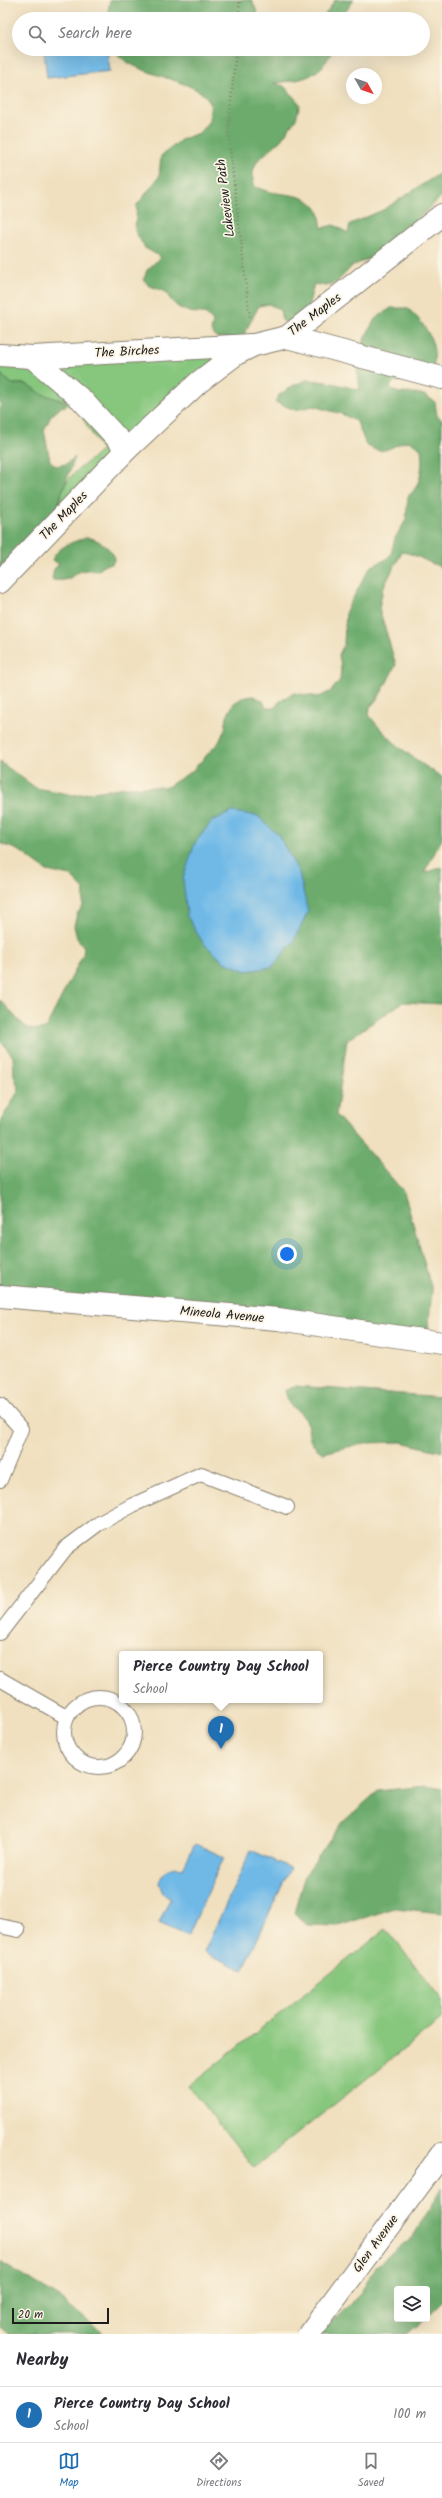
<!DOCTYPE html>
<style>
body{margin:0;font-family:Kalam,sans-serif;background:#f7f7f7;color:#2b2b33}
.controls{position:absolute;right:12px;bottom:12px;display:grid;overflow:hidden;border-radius:4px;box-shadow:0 4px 16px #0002}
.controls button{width:36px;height:36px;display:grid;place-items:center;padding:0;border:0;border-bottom:1px solid #e1e1e2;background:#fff;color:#2b2b33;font:20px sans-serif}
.compass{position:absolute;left:346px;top:68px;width:36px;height:36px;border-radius:50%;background:#fff;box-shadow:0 4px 16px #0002;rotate:130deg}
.scale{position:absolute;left:12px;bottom:10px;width:97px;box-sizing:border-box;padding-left:4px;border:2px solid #1c1c1c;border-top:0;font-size:11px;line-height:14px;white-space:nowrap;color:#1c1c1c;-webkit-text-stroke:3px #fcf5e5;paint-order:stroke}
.you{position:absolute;left:287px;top:1254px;width:14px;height:14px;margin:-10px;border:3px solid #fff;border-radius:50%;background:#1a73e8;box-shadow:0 0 0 6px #1a73e833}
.badge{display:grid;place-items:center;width:26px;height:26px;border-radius:50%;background:#1f6fb2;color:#fff;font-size:13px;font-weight:700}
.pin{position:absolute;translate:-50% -33px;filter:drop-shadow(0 1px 2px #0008)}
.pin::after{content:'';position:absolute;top:21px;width:14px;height:12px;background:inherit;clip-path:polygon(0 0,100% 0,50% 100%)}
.popup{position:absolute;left:119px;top:1651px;width:204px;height:52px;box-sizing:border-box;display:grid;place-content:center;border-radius:4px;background:#fff;filter:drop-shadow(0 1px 3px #0005);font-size:13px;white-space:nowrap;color:#7c7c81}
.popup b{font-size:15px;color:#2b2b33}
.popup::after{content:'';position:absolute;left:50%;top:100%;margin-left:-8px;border:8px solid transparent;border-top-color:#fff}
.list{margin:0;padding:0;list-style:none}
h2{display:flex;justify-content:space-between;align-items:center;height:52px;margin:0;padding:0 16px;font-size:17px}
h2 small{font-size:13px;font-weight:400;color:#7c7c81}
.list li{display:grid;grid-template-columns:26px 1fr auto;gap:12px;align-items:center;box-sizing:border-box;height:56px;padding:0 16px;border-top:1px solid #e1e1e2}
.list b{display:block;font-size:15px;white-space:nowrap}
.list p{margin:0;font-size:13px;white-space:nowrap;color:#7c7c81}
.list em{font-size:13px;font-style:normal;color:#7c7c81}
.icon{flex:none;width:22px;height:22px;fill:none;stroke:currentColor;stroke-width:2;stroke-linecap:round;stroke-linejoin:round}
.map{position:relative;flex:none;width:442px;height:2334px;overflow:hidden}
.search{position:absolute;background:#fff;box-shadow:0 4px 16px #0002;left:12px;right:12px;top:12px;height:44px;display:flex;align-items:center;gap:10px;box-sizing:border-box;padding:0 14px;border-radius:22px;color:#7c7c81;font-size:15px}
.sheet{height:108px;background:#fff}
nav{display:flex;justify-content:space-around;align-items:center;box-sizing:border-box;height:56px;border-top:1px solid #e1e1e2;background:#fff;font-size:11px;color:#7c7c81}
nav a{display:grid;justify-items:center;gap:2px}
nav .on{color:#1f6fb2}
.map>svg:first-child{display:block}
.green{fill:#86c67d;stroke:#51714c}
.forest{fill:#6cab6c;stroke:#446444}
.water{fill:#6fb9e7;stroke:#466a82}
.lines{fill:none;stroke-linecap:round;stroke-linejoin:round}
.lane-casing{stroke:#867e6e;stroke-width:16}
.street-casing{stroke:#867e6e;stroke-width:24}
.secondary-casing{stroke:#867e6e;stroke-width:24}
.path{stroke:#867e6e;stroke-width:2.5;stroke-dasharray:1 3;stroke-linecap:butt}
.lane{stroke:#fff;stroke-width:14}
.street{stroke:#fff;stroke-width:22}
.secondary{stroke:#fff;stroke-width:22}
.labels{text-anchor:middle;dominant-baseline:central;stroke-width:3.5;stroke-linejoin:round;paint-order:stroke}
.street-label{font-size:13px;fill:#1c1c1c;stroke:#fcf5e5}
</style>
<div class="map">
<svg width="442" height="2334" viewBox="0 0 442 2334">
<rect width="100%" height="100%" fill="#fcf5e5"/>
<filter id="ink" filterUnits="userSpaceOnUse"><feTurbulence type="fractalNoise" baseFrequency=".025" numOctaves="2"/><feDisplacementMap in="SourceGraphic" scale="8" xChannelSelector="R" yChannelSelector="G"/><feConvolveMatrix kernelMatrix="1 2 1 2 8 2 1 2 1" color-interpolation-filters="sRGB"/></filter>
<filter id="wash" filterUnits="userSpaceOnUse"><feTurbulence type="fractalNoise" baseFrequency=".012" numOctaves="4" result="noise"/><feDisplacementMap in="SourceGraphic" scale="16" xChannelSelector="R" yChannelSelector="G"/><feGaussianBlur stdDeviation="0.9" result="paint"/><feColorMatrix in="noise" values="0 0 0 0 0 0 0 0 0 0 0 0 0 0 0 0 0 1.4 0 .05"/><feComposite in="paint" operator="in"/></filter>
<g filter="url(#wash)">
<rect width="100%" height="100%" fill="#f0e0bf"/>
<g class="green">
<polygon points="254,345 127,449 32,357"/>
<path d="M0,358L31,359L121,450L58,509C61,476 80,470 102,450L73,403L63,407L66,402L42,394L26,384H12L0,374Z"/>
<polygon points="386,1929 442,2000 442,2019 254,2168 189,2086"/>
</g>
<g class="forest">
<polygon points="110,0 252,0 260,19 107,19"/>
<polygon points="335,0 354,0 340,19 322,19"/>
<path d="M114,49H333C320,78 303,80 274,83L284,86L300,104L296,119L281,140L257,161L253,171V185C273,199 304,188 318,210C320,214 321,223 322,228L334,225L348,233L350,224L383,210L442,172V196L380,254L352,266L337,282L325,286L314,284L308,307L289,325L282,320L280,310L269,304L259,306L242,338H217L211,331L213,322L205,313C186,314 174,308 166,292L148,285L144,279L147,270L161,257L145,248L135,231L137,205L159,177L161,156L182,139L199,133L209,121C209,116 211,108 210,103C201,78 129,77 114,49Z"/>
<path d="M391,308H407C425,323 439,344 433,368L413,379L393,382L390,387C399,398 412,390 424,395C428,397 432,400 435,402L437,416L442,420V567C427,563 417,554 402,552L383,588L379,608L396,665C387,680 382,696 370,707L369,715C388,741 415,760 442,777V839L424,873L442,867V1004L403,1002L347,1040L336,1115L404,1192L432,1290L427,1340L0,1296V1122L19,1090L14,1075L13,1057L0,1040V1000C14,1012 23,1035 45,1029L83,955L84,947L77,938L74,926L77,914L83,906L84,890L71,876L47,871L20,851L0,843V762L36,788L74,795L126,787H167L192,771L219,742L225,729L227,716L234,703L242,698L253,696L262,700L267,708H274L281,700L294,693L319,697L331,691L340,680L341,666L339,655L344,644L346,611L370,567L385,560L391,554L395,538L406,520L408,496C422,486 423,464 421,449L409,441C391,444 385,458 366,445L357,422L342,414L313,406L295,410L275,402L279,395L294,385L307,380L328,382L360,390L357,368L365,337L375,319Z"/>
<polygon points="0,374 12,384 26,384 42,394 67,402 51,416 44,430 50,461 56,466 66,464 75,457 59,500 58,509 0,569"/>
<path d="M87,537C98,539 110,547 115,558L112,564L105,565L98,571C94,571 90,569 86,570C69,573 75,582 52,580L54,569L59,564L52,560C58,546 73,542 87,537Z"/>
<path d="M296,1386L442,1397V1452L401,1442L365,1443L323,1453C302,1439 314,1435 304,1418C296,1405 290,1413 284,1391Z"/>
<polygon points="426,1786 442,1789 442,1913 395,1908 338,1926 307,1925 294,1913 305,1875 343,1822 378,1791"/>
<polygon points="442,2188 442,2302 427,2317 427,2289 397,2289 397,2319 425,2319 407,2334 320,2334 361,2293 376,2266 412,2238"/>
<polygon points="0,2262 63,2300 103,2334 8,2334 0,2327"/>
</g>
<g class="water">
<polygon points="60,49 107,49 110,71 47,78 44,51"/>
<polygon points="232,812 258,816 279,836 299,873 308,912 293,942 272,967 247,971 224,962 203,943 187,916 183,879 195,843 212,821"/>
<path d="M195,1844L224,1857L188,1936L159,1923L170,1899L164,1894L159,1883C163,1870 171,1865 183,1868Z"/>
<polygon points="251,1850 290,1868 243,1970 204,1952"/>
</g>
</g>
<g filter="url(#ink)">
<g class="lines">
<g class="lane-casing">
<g id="lane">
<polyline points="0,1405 21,1429 0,1480"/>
<polyline points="0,1633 66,1548 98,1524 133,1505 201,1474 287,1507"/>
<polyline points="0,1679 66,1717"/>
<circle cx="99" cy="1732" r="35"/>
<polyline points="0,1926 18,1930"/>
</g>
</g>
<g class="street-casing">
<g id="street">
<polyline points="287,337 442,378"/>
<polyline points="0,355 32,357 251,345"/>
<polyline points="32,357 82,400 127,449"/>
<polyline points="0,582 127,449 199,382 236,354 254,345 287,337 442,215"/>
<polyline points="309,2334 442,2154"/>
</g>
</g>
<g class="secondary-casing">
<polyline id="secondary" points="0,1296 278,1319 442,1343"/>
</g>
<g class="path">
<polyline points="238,19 240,0"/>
<polyline points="236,49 228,132 250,317"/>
</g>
<use href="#lane" class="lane"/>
<use href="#street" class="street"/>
<use href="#secondary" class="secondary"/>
</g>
</g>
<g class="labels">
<g class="street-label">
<text transform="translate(226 198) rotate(-97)">Lakeview Path</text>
<text transform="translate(315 315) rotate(-37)">The Maples</text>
<text transform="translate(127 352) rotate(-3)">The Birches</text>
<text transform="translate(64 516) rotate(-46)">The Maples</text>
<text transform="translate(222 1315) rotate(5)">Mineola Avenue</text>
<text transform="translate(376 2244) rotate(-54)">Glen Avenue</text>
</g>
</g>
</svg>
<div class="controls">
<button><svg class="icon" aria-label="layers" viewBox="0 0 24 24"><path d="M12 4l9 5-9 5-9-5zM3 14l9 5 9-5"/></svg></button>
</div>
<svg class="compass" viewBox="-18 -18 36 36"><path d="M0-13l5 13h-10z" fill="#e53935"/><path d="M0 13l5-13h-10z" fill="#7c7c81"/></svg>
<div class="scale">20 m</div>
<div class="you"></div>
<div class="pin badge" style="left:221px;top:1749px">1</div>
<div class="popup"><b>Pierce Country Day School</b>School</div>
<div class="search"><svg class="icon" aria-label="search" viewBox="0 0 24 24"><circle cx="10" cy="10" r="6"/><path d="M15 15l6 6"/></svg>Search here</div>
</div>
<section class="sheet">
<h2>Nearby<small></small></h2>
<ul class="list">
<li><span class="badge">1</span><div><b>Pierce Country Day School</b><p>School</p></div><em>100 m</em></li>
</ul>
</section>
<nav>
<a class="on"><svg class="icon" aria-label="map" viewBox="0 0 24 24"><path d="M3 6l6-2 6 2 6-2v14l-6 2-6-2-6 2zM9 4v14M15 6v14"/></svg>Map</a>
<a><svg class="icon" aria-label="directions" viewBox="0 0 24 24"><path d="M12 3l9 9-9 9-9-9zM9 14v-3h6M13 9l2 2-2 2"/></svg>Directions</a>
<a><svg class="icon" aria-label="saved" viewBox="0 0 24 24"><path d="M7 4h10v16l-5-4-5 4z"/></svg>Saved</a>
</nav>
